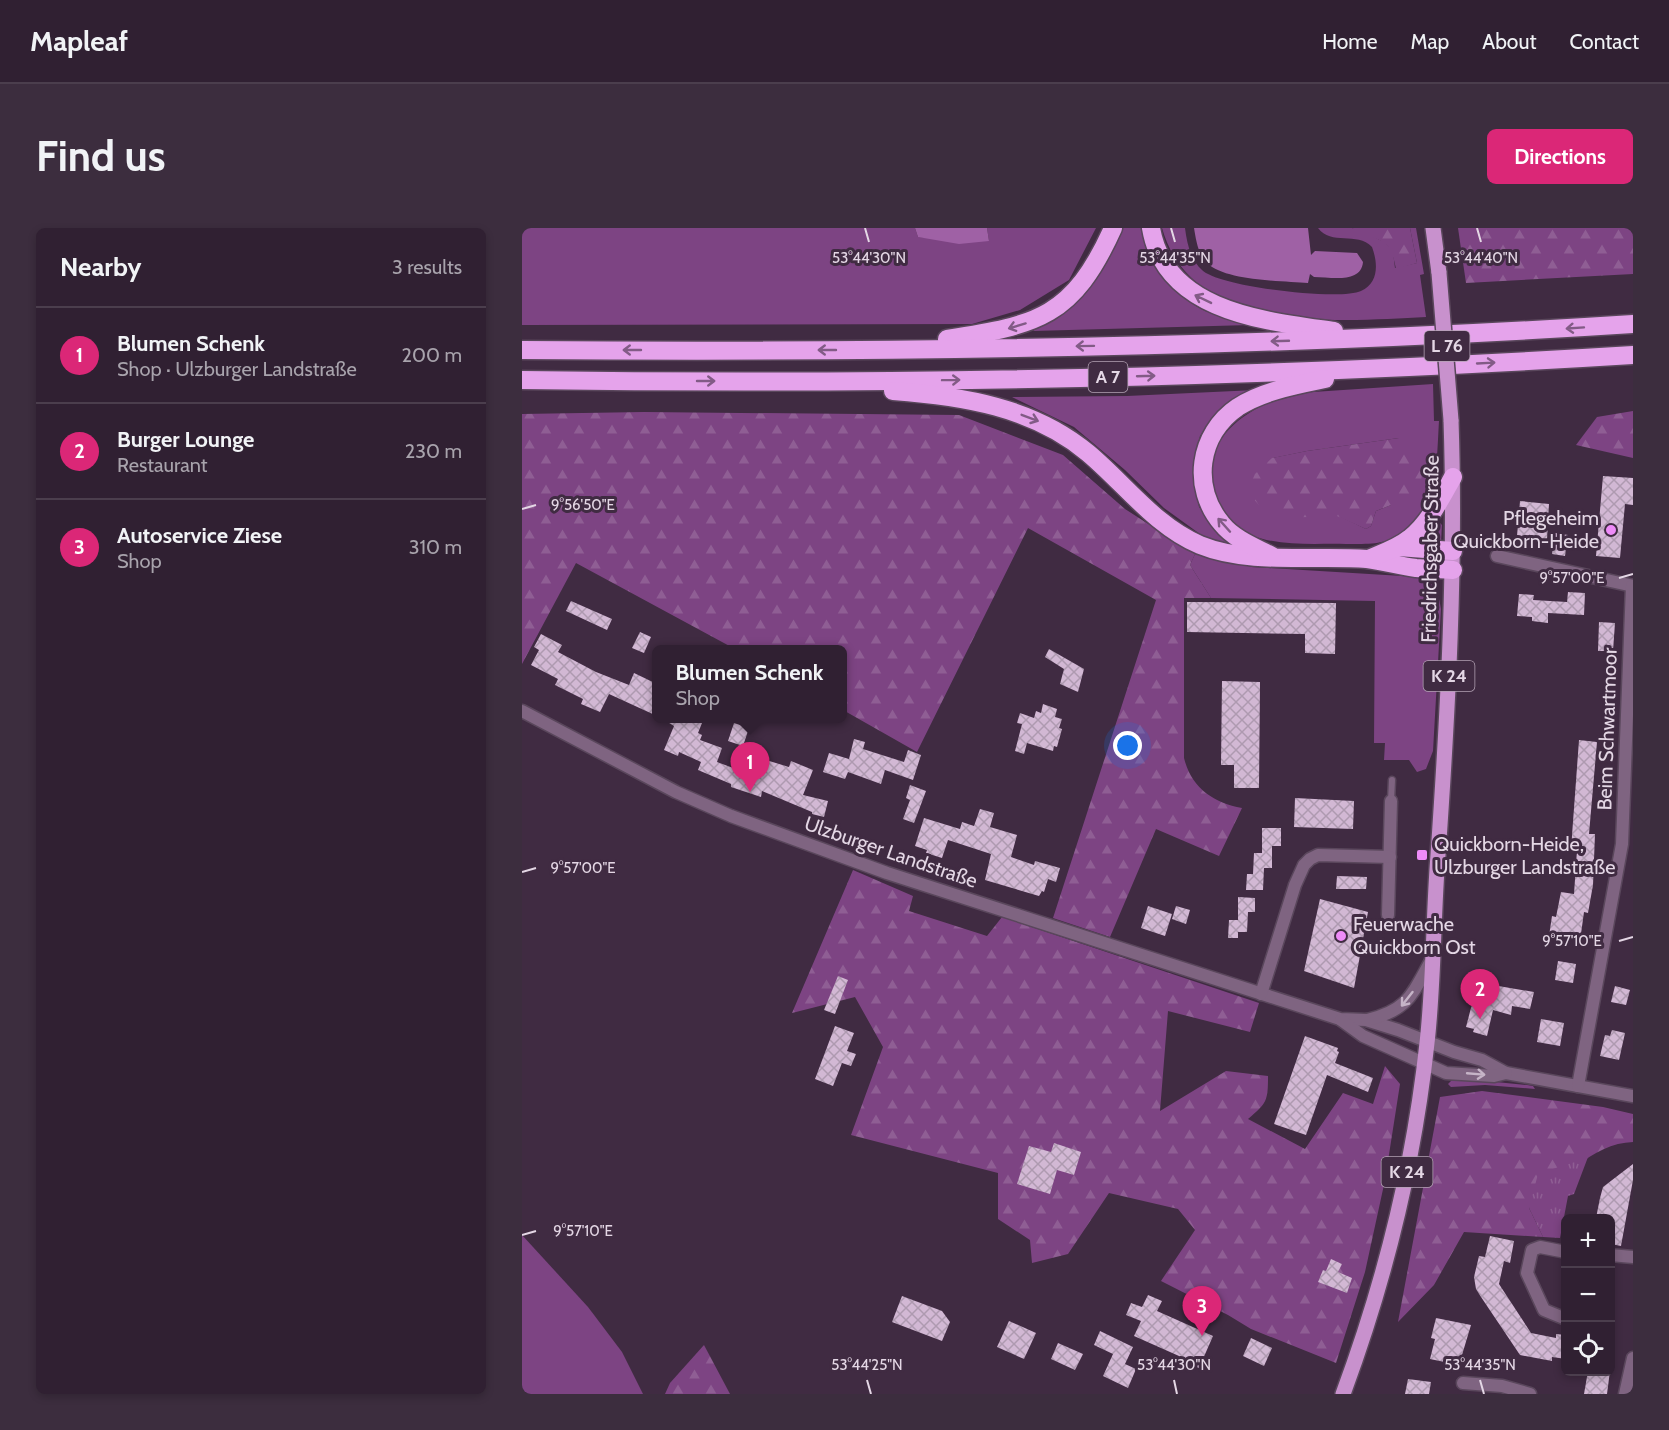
<!DOCTYPE html>
<meta charset="utf-8">
<style>
body{margin:0;font-family:Cabin,sans-serif;background:#3c2d3e;color:#f1f3f6}
.controls{position:absolute;right:18px;bottom:18px;display:grid;overflow:hidden;border-radius:9px;box-shadow:0 3px 9px #0003}
.controls button{width:54px;height:54px;display:grid;place-items:center;padding:0;border:0;border-bottom:2px solid #4b3e4d;background:#302032;color:#f1f3f6;font:30px sans-serif}
.you{position:absolute;left:606px;top:518px;width:21px;height:21px;margin:-15px;border:4px solid #fff;border-radius:50%;background:#1a73e8;box-shadow:0 0 0 9px #1a73e833}
.badge{display:grid;place-items:center;width:39px;height:39px;border-radius:50%;background:#db2777;color:#fff;font-size:20px;font-weight:700}
.pin{position:absolute;translate:-50% -50px;filter:drop-shadow(0 2px 3px #0008)}
.pin::after{content:'';position:absolute;top:32px;width:21px;height:18px;background:inherit;clip-path:polygon(0 0,100% 0,50% 100%)}
.popup{position:absolute;left:130px;top:417px;width:195px;height:78px;box-sizing:border-box;display:grid;place-content:center;border-radius:9px;background:#302032;filter:drop-shadow(0 2px 4px #0005);font-size:20px;white-space:nowrap;color:#a8a3ac}
.popup b{font-size:22px;color:#f1f3f6}
.popup::after{content:'';position:absolute;left:50%;top:100%;margin-left:-12px;border:12px solid transparent;border-top-color:#302032}
.list{margin:0;padding:0;list-style:none}
h2{display:flex;justify-content:space-between;align-items:center;height:78px;margin:0;padding:0 24px;font-size:26px}
h2 small{font-size:20px;font-weight:400;color:#a8a3ac}
.list li{display:grid;grid-template-columns:39px 1fr auto;gap:18px;align-items:center;box-sizing:border-box;height:96px;padding:0 24px;border-top:2px solid #4b3e4d}
.list b{display:block;font-size:22px;white-space:nowrap}
.list p{margin:0;font-size:20px;white-space:nowrap;color:#a8a3ac}
.list em{font-size:20px;font-style:normal;color:#a8a3ac}
.icon{flex:none;width:33px;height:33px;fill:none;stroke:currentColor;stroke-width:2;stroke-linecap:round;stroke-linejoin:round}
.map{position:relative;flex:none;width:1111px;height:1166px;overflow:hidden;border-radius:9px}
header{display:flex;align-items:center;gap:36px;box-sizing:border-box;height:84px;padding:0 30px;background:#302032;border-bottom:2px solid #4b3e4d}
header strong{font-size:28px}
nav{display:flex;gap:33px;margin-inline-start:auto;font-size:21px}
.intro{display:flex;align-items:center;justify-content:space-between;box-sizing:border-box;height:144px;padding:0 36px}
h1{margin:0;font-size:42px}
.button{padding:15px 27px;border-radius:9px;background:#db2777;color:#fff;font-size:21px;font-weight:700}
main{display:flex;gap:36px;padding:0 36px}
aside{flex:1;background:#302032;border-radius:9px;box-shadow:0 3px 9px #0003}
.map>svg:first-child{display:block}
.grass{fill:#7d4483;fill-rule:evenodd}
.forest{fill:url(#forest-firs)}
.park{fill:url(#park-tufts)}
.water{fill:#9f61a5}
.building{fill:url(#building-cross-hatch)}
.lines{fill:none;stroke-linecap:round;stroke-linejoin:round}
.service-casing{stroke:#5a475c;stroke-width:9}
.minor-casing{stroke:#5a475c;stroke-width:15}
.primary-casing{stroke:#5a475c;stroke-width:18}
.motorway-casing{stroke:#5a475c;stroke-width:21}
.service{stroke:#7f6481;stroke-width:6}
.minor{stroke:#7f6481;stroke-width:12}
.primary{stroke:#c891cd;stroke-width:15}
.motorway{stroke:#e5a3eb;stroke-width:18}
.primary-bridge-casing{stroke:#5a475c;stroke-width:18;stroke-linecap:butt}
.primary-bridge{stroke:#c891cd;stroke-width:15}
.oneway{stroke:#825b86}
.oneway2{stroke:#c6b4c7}
.ticks{fill:none;stroke:#e4d7e5;stroke-width:2}
.poi-dot{fill:#ee8bf8;stroke:#402b42;stroke-width:2}
.labels{text-anchor:middle;dominant-baseline:central;stroke-width:6;stroke-linejoin:round;paint-order:stroke}
.shield{fill:#402b42;stroke:#b3a3b4;stroke-width:1.5}
.shield-label{font-size:18px;font-weight:bold;fill:#e4d7e5}
.poi-label{font-size:20px;fill:#e4d7e5;stroke:#402b42;text-anchor:start}
.street-label{font-size:20px;fill:#e4d7e5;stroke:#402b42}
.ticks-label{font-size:15px;text-anchor:middle;fill:#e4d7e5;stroke:#402b42;stroke-width:6;stroke-linejoin:round;paint-order:stroke}
</style>
<header>
<strong>Mapleaf</strong>
<nav><a>Home</a><a>Map</a><a>About</a><a>Contact</a></nav>
</header>
<div class="intro"><h1>Find us</h1><a class="button">Directions</a></div>
<main>
<aside>
<h2>Nearby<small>3 results</small></h2>
<ul class="list">
<li><span class="badge">1</span><div><b>Blumen Schenk</b><p>Shop · Ulzburger Landstraße</p></div><em>200 m</em></li>
<li><span class="badge">2</span><div><b>Burger Lounge</b><p>Restaurant</p></div><em>230 m</em></li>
<li><span class="badge">3</span><div><b>Autoservice Ziese</b><p>Shop</p></div><em>310 m</em></li>
</ul>
</aside>
<div class="map">
<svg width="1111" height="1166" viewBox="0 0 1111 1166">
<defs>
<pattern id="forest-firs" width="22" height="20" patternUnits="userSpaceOnUse" patternTransform="scale(1.5)"><rect width="22" height="20" fill="#7d4483"/><path d="M5 1l3.5 6h-7zM16 11l3.5 6h-7z" fill="#8f5e94"/></pattern>
<pattern id="park-tufts" width="24" height="20" patternUnits="userSpaceOnUse" patternTransform="scale(1.5)"><rect width="24" height="20" fill="#7d4483"/><path d="M3 7l-1-3M5 7V3M7 7l1-3M15 17l-1-3M17 17v-4M19 17l1-3" fill="none" stroke="#8f5e94"/></pattern>
<pattern id="building-cross-hatch" width="8" height="8" patternUnits="userSpaceOnUse" patternTransform="scale(1.5)"><rect width="8" height="8" fill="#d2b8d4"/><path d="M0 0l8 8M0 8l8-8" fill="none" stroke="#ae9ab0"/></pattern>
</defs>
<rect width="100%" height="100%" fill="#402b42"/>
<g class="grass">
<polygon points="0,0 393,0 396,9 467,13 465,0 574,0 547,52 498,82 450,96 0,97"/>
<path d="M599,0H622C627,38 648,65 683,83C697,89 713,92 728,97L511,103L561,65Z"/>
<path d="M640,0H663C665,15 668,31 680,42C697,59 817,73 839,63C857,55 856,35 850,19C835,3 809,18 796,0H830L863,14L871,24L873,40L895,35L888,0H894L902,46L898,47L904,89C818,93 670,108 640,0Z"/>
<path d="M911,156L912,193H917C915,225 916,268 895,294C893,298 889,300 885,303C863,317 849,316 824,316C794,315 758,319 729,307C714,301 701,286 695,272C670,213 727,176 776,165ZM877,210L869,277L854,283L849,298L844,301L815,287L751,230L785,223Z"/>
<polygon points="734,162 694,186 678,208 671,235 677,279 701,308 725,323 689,314 642,280 603,242 552,199 490,169 605,168"/>
<polygon points="917,294 920,297 919,314 904,312"/>
<path d="M673,326L730,339L897,349C912,353 917,366 919,381L911,523L904,541L895,544L887,532H862L863,515H852L853,373L689,370L668,337Z"/>
<polygon points="944,851 1005,857 1011,858 1013,861 963,857 929,859 926,856 930,852"/>
<polygon points="0,1007 66,1079 100,1124 121,1166 0,1166"/>
</g>
<g class="forest">
<path d="M830,0H888L895,35L874,41C867,3 855,17 830,0Z"/>
<polygon points="936,0 1111,0 1111,46 944,55"/>
<polygon points="1111,183 1111,230 1054,217 1075,189"/>
<path d="M122,184L437,187L541,227L603,281L673,326L668,337L689,370H662V530C669,559 691,575 720,580L697,628L634,601L588,709L531,690L634,372L506,300L395,524L321,482V422L213,421L54,335L0,436V186Z"/>
<path d="M877,210L900,227C901,251 900,260 884,278L869,277L854,283L849,298L844,301L815,288L757,290L738,278L725,264L733,246L750,230L785,223Z"/>
<path d="M331,642L391,668L387,683L465,708L480,689L737,775L728,804L646,783L638,883L704,843L746,848C746,873 745,875 726,891L783,921L821,865L851,876L863,838L878,856L863,952L843,1044L814,1135L729,1101L706,1087L639,1053L673,1002L656,981L587,965L546,1026L510,1035L508,1012L476,991V945L329,907L361,819L333,769L270,785Z"/>
<path d="M960,863L1081,879L1111,886V914C1070,915 1036,955 1007,980L1021,1009L942,1004L912,1057L876,1094L918,869Z"/>
<polygon points="182,1117 208,1166 143,1166 148,1155"/>
</g>
<polygon class="park" points="1066,929 1052,966 1046,968 1038,1010 1021,1009 1007,980 1016,946"/>
<g class="water">
<polygon points="393,0 465,0 467,13 437,16 396,9"/>
<path d="M672,0H786L789,27L793,23L835,25L841,34C839,56 809,49 792,49L788,46L786,55C761,53 703,53 685,35C676,26 674,12 672,0Z"/>
</g>
<g class="building">
<polygon points="1081,248 1111,250 1111,277 1103,276 1098,330 1074,328"/>
<polygon points="998,273 1027,276 1025,312 995,308"/>
<polygon points="1033,305 1046,307 1043,328 1030,326"/>
<polygon points="1046,364 1063,365 1062,387 1026,385 1026,395 1010,393 1010,389 995,388 997,366 1012,367 1011,372 1045,374"/>
<polygon points="49,373 90,391 85,402 44,383"/>
<polygon points="665,374 814,375 813,426 783,425 783,406 665,404"/>
<polygon points="1077,394 1093,395 1091,423 1076,423"/>
<polygon points="118,404 129,409 122,425 110,420"/>
<polygon points="19,406 40,417 36,424 74,444 107,457 112,445 135,456 135,488 87,466 78,484 59,476 61,471 33,457 36,451 9,437 17,422 12,419"/>
<polygon points="527,421 562,441 556,464 538,456 542,441 523,429"/>
<polygon points="700,453 738,454 737,560 712,560 712,537 699,537"/>
<polygon points="521,476 535,481 533,489 540,491 537,500 540,501 535,519 532,518 531,523 505,515 502,526 493,523 500,496 495,495 498,485 512,490 514,483 519,485"/>
<polygon points="139,490 182,490 176,505 180,507 178,512 200,520 195,534 222,544 229,522 246,527 244,532 267,539 269,533 291,542 281,567 306,573 302,589 290,586 290,584 240,563 239,569 209,559 209,556 176,542 179,534 157,524 156,528 142,522 152,498"/>
<polygon points="212,495 227,500 221,518 206,513"/>
<polygon points="332,511 343,514 341,521 382,534 386,522 399,527 391,552 363,542 359,556 326,544 323,551 301,544 307,525 327,531"/>
<polygon points="1057,512 1075,514 1067,606 1073,606 1071,657 1066,685 1062,684 1058,713 1027,708 1030,688 1034,689 1039,664 1052,666 1055,622 1049,621"/>
<polygon points="388,557 404,563 392,595 381,591 388,572 384,570"/>
<polygon points="773,570 832,573 831,601 772,599"/>
<polygon points="458,581 472,585 468,599 495,607 489,629 512,637 513,633 538,640 534,654 526,651 522,664 520,663 517,668 463,652 469,626 426,612 420,630 404,625 405,622 393,618 402,590 438,601 440,594 452,598"/>
<polygon points="740,600 759,600 759,618 750,618 750,640 742,640 741,662 724,662 725,646 731,646 732,625 740,625"/>
<polygon points="969,634 979,636 976,647 966,645"/>
<polygon points="815,648 845,649 844,661 814,661"/>
<polygon points="716,669 733,670 733,684 726,684 725,704 716,704 716,710 706,710 707,692 716,692"/>
<polygon points="798,671 846,684 832,760 782,743"/>
<polygon points="626,678 650,686 643,708 619,700"/>
<polygon points="654,678 668,682 664,696 650,691"/>
<polygon points="1036,733 1054,736 1051,755 1033,752"/>
<polygon points="316,748 326,752 313,786 302,782"/>
<polygon points="965,756 1012,764 1008,781 990,778 989,787 971,782 965,808 951,804 952,801 944,799 950,776 958,778"/>
<polygon points="1093,758 1108,762 1104,777 1089,774"/>
<polygon points="1019,791 1042,795 1038,818 1015,814"/>
<polygon points="313,798 332,805 325,823 334,826 329,838 320,835 311,858 293,851"/>
<polygon points="1090,802 1103,805 1097,832 1078,828 1083,807 1088,808"/>
<polygon points="783,808 816,820 815,823 817,824 813,835 851,850 846,864 805,847 784,907 752,896"/>
<polygon points="532,915 559,924 552,947 535,942 528,966 495,956 507,918 529,924"/>
<polygon points="1111,936 1111,952 1099,1018 1089,1016 1089,990 1074,990 1078,970 1081,959"/>
<polygon points="968,1008 992,1013 988,1035 982,1033 977,1056 1009,1105 1034,1110 1034,1106 1044,1107 1044,1131 1030,1129 1030,1133 998,1127 959,1069 954,1061 952,1049 957,1028 963,1029"/>
<polygon points="809,1031 820,1036 816,1044 830,1050 825,1065 796,1054 801,1042 804,1043"/>
<polygon points="626,1067 640,1073 635,1083 691,1108 677,1140 656,1131 657,1128 612,1108 619,1093 604,1087 609,1075 620,1079"/>
<polygon points="380,1068 420,1083 428,1094 420,1113 370,1094"/>
<polygon points="914,1090 949,1097 937,1137 908,1131 913,1111 909,1110"/>
<polygon points="487,1093 514,1105 502,1131 475,1119"/>
<polygon points="578,1103 611,1119 603,1136 614,1141 606,1160 581,1148 591,1126 572,1117"/>
<polygon points="729,1110 750,1120 742,1138 721,1128"/>
<polygon points="536,1115 561,1126 553,1142 529,1131"/>
<polygon points="1066,1143 1088,1143 1085,1166 1062,1166"/>
<polygon points="886,1151 909,1154 907,1166 883,1166"/>
</g>
<g class="lines">
<g class="service-casing">
<polyline id="service" points="869,573 870,552"/>
</g>
<g class="minor-casing">
<g id="minor">
<polyline points="975,328 1111,358"/>
<polyline points="0,483 154,564 209,588 365,645 818,791 844,792 876,802 932,824 960,832 984,845 1111,868"/>
<polyline points="866,687 869,573"/>
<polyline points="739,766 773,657 782,637 788,631 796,627 868,629"/>
<polyline points="819,792 841,808 924,845 972,848 984,845"/>
<path d="M845,792C887,782 890,766 910,731"/>
<polyline points="1056,858 1100,616 1110,358"/>
<polyline points="1044,1024 1018,1019 1010,1022 1005,1045 1022,1082 1044,1091"/>
<polyline points="1088,1027 1111,1029"/>
<polyline points="941,1155 980,1158 1008,1166"/>
<polyline points="1103,1166 1111,1130"/>
</g>
</g>
<g class="primary-casing">
<g id="primary">
<polyline points="911,0 917,45"/>
<path d="M821,1166C863,1053 892,935 905,815C912,753 911,690 916,627C926,482 934,337 929,192"/>
</g>
</g>
<g class="motorway-casing">
<g id="motorway">
<path d="M629,0C643,84 743,93 812,103"/>
<path d="M425,111C516,97 551,89 591,0"/>
<path d="M0,122C370,125 741,120 1111,96"/>
<path d="M0,152C370,157 741,150 1111,127"/>
<path d="M371,163C440,168 511,179 566,225C603,256 633,298 678,317C727,337 792,327 845,331C862,333 878,338 894,340C906,341 919,341 931,342"/>
<polyline points="876,319 931,323"/>
<path d="M750,328C733,319 712,311 700,296C669,260 676,206 716,179C741,163 774,157 803,151"/>
<path d="M846,331C861,325 876,320 888,310C907,295 919,270 931,249"/>
</g>
</g>
<use href="#service" class="service"/>
<use href="#minor" class="minor"/>
<use href="#primary" class="primary"/>
<use href="#motorway" class="motorway"/>
<g class="primary-bridge-casing">
<polyline id="primary-bridge" points="917,45 929,192"/>
</g>
<use href="#primary-bridge" class="primary-bridge"/>
</g>
<defs><path id="oneway-shaft" d="M-6 0H5M1.5-3L5.5 0L1.5 3" fill="none" stroke-width="1.6" stroke-linecap="round" stroke-linejoin="round" transform="scale(1.5)"/></defs>
<g class="oneway">
<use href="#oneway-shaft" transform="translate(681 71) rotate(-154)"/>
<use href="#oneway-shaft" transform="translate(495 98) rotate(163)"/>
<use href="#oneway-shaft" transform="translate(1053 100) rotate(176)"/>
<use href="#oneway-shaft" transform="translate(758 113) rotate(178)"/>
<use href="#oneway-shaft" transform="translate(563 118) rotate(179)"/>
<use href="#oneway-shaft" transform="translate(110 122) rotate(180)"/>
<use href="#oneway-shaft" transform="translate(305 122) rotate(180)"/>
<use href="#oneway-shaft" transform="translate(964 135) rotate(-3)"/>
<use href="#oneway-shaft" transform="translate(624 148) rotate(-2)"/>
<use href="#oneway-shaft" transform="translate(429 152) rotate(-1)"/>
<use href="#oneway-shaft" transform="translate(184 153)"/>
<use href="#oneway-shaft" transform="translate(508 190) rotate(21)"/>
<use href="#oneway-shaft" transform="translate(702 297) rotate(-132)"/>
</g>
<g class="oneway2">
<use href="#oneway-shaft" transform="translate(885 771) rotate(128)"/>
<use href="#oneway-shaft" transform="translate(954 846) rotate(5)"/>
</g>
<path class="ticks" d="M343,0L347,14M649,0L653,14M955,0L959,14M0,281L14,277M1097,350L1111,346M0,644L14,640M1097,713L1111,709M0,1007L14,1003M345,1152L349,1166M652,1152L655,1166M958,1152L962,1166"/>
<g class="poi-dot">
<circle cx="1089" cy="302" r="6"/>
<rect x="894" y="621" width="12" height="12" rx="3"/>
<circle cx="819" cy="708" r="6"/>
</g>
<g class="labels">
<g class="shield">
<rect x="902.5" y="103" width="45" height="30" rx="4.5"/>
<rect x="566.5" y="134" width="39" height="30" rx="4.5"/>
<rect x="901.5" y="433" width="51" height="30" rx="4.5"/>
<rect x="859.5" y="929" width="51" height="30" rx="4.5"/>
</g>
<g class="shield-label">
<text x="925" y="118">L 76</text>
<text x="586" y="149">A 7</text>
<text x="927" y="448">K 24</text>
<text x="885" y="944">K 24</text>
</g>
<g class="poi-label">
<text x="1077" y="290" text-anchor="end">Pflegeheim<tspan x="1077" dy="23">Quickborn-Heide</tspan></text>
<text x="912" y="616">Quickborn-Heide,<tspan x="912" dy="23">Ulzburger Landstraße</tspan></text>
<text x="831" y="696">Feuerwache<tspan x="831" dy="23">Quickborn Ost</tspan></text>
</g>
<g class="street-label">
<text transform="translate(908 321) rotate(-89)">Friedrichsgaber Straße</text>
<text transform="translate(1085 501) rotate(-88)">Beim Schwartmoor</text>
<text transform="translate(369 624) rotate(19)">Ulzburger Landstraße</text>
</g>
</g>
<g class="ticks-label">
<text x="347" y="35">53°44'30"N</text>
<text x="653" y="35">53°44'35"N</text>
<text x="959" y="35">53°44'40"N</text>
<text x="61" y="282">9°56'50"E</text>
<text x="1050" y="355">9°57'00"E</text>
<text x="61" y="645">9°57'00"E</text>
<text x="1050" y="718">9°57'10"E</text>
<text x="61" y="1008">9°57'10"E</text>
<text x="345" y="1142">53°44'25"N</text>
<text x="652" y="1142">53°44'30"N</text>
<text x="958" y="1142">53°44'35"N</text>
</g>
</svg>
<div class="controls">
<button>+</button>
<button>−</button>
<button><svg class="icon" aria-label="locate" viewBox="0 0 24 24"><circle cx="12" cy="12" r="6"/><path d="M12 2v4M12 18v4M2 12h4M18 12h4"/></svg></button>
</div>
<div class="you"></div>
<div class="pin badge" style="left:228px;top:564px">1</div>
<div class="popup"><b>Blumen Schenk</b>Shop</div>
<div class="pin badge" style="left:958px;top:791px">2</div>
<div class="pin badge" style="left:680px;top:1108px">3</div>
</div>
</main>
